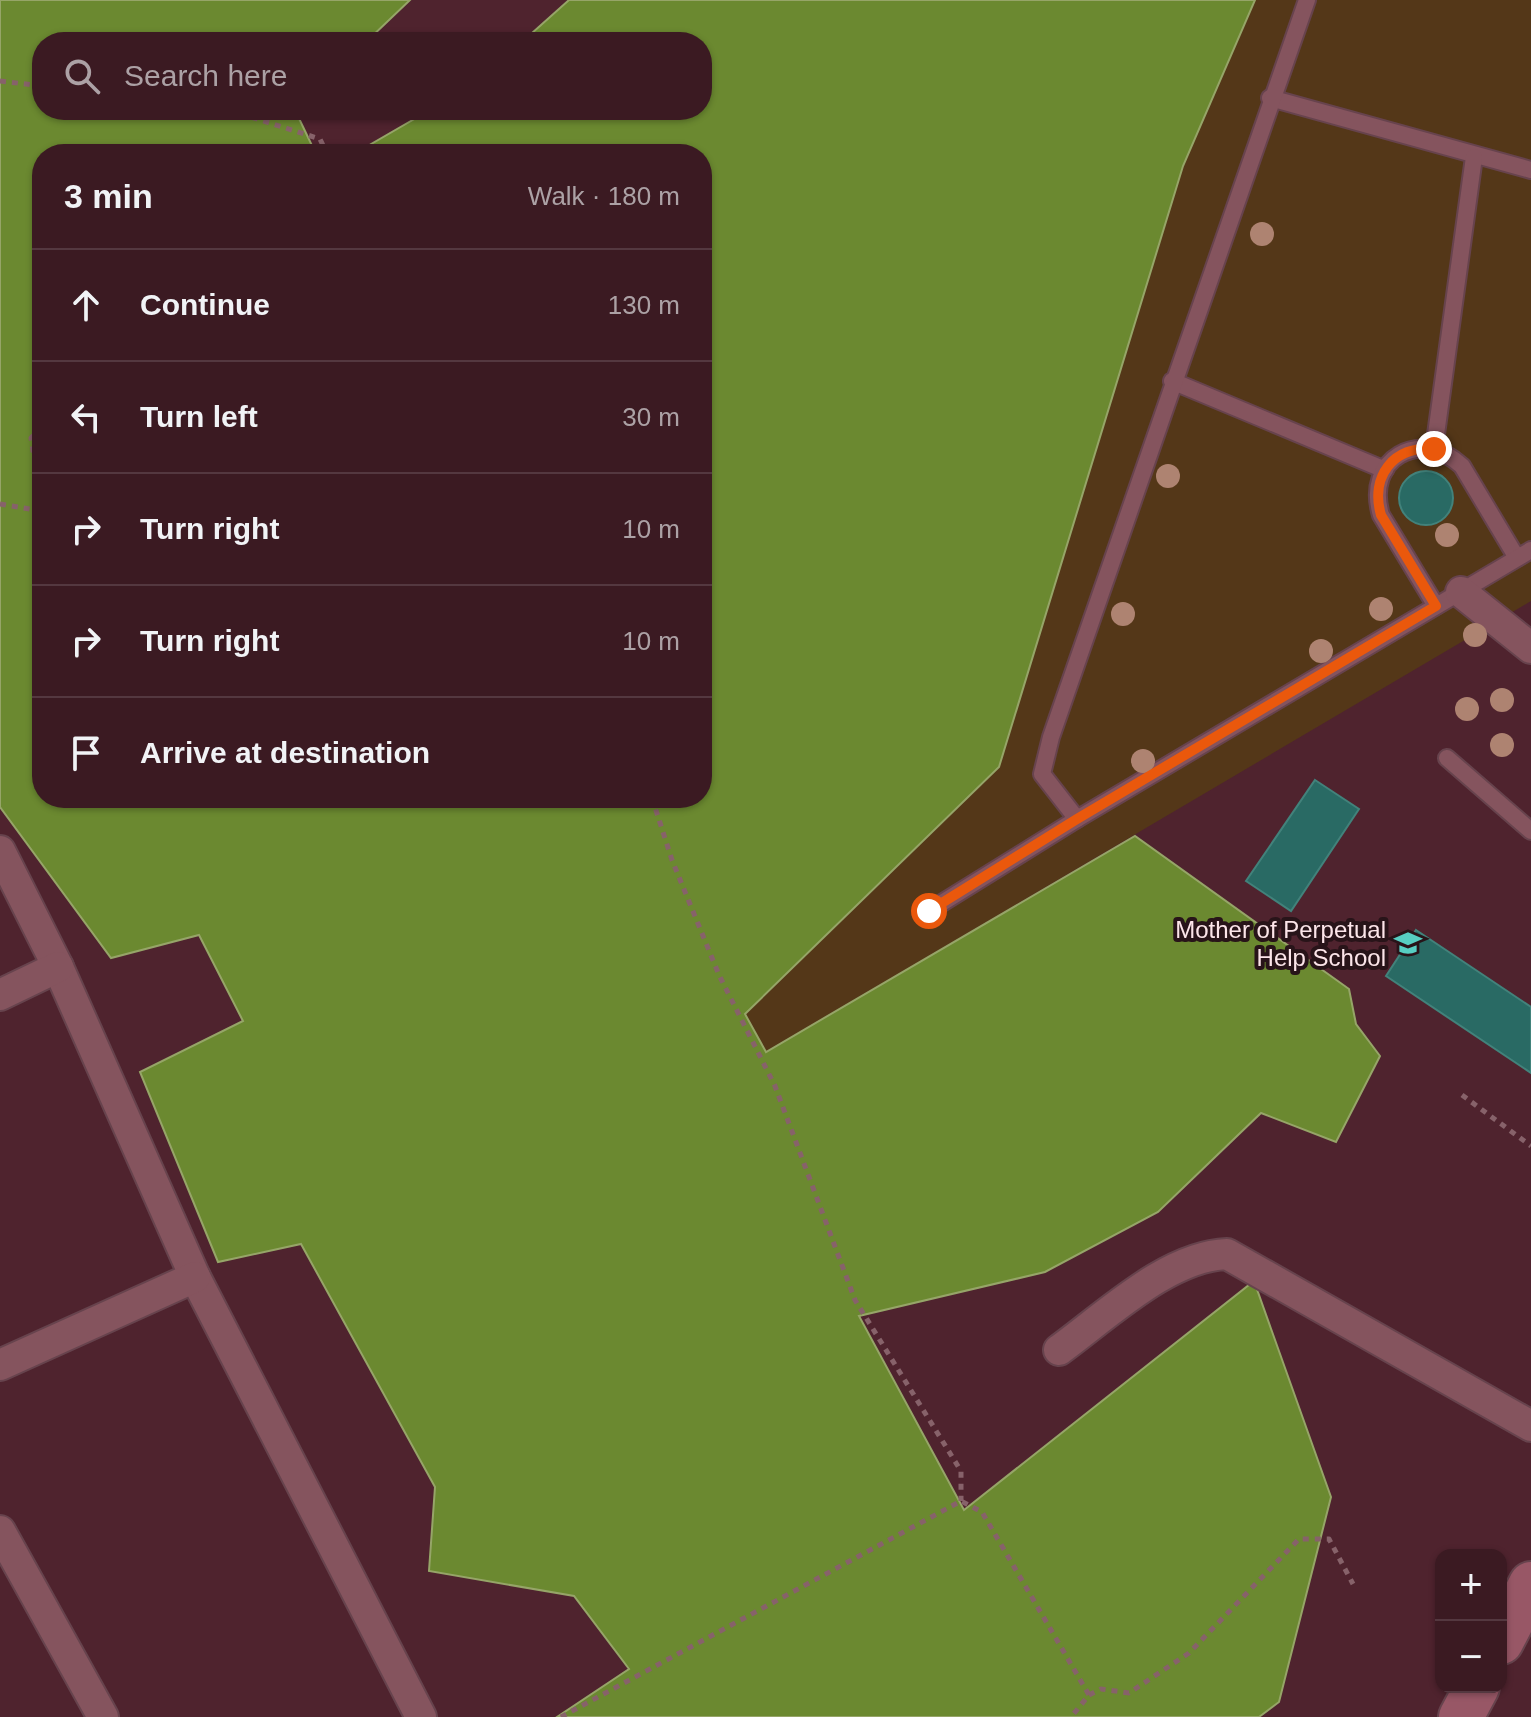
<!DOCTYPE html>
<meta charset="utf-8">
<style>
body{margin:0;font-family:Arial,sans-serif;background:#46272f;color:#f1f3f6}
.controls{position:absolute;right:24px;bottom:24px;display:grid;overflow:hidden;border-radius:16px;box-shadow:0 2px 6px #0004}
.controls button{width:72px;height:72px;display:grid;place-items:center;padding:0;border:0;border-bottom:2px solid #543840;background:#3b1a22;color:#f1f3f6;font:40px sans-serif}
.stop{position:absolute;width:24px;height:24px;margin:-18px;border:6px solid #ea580c;border-radius:50%;background:#fff}
.stop.end{background:#ea580c;border-color:#fff;box-shadow:0 2px 8px #0008}
.list{margin:0;padding:0;list-style:none}
h2{display:flex;justify-content:space-between;align-items:center;height:104px;margin:0;padding:0 32px;font-size:34px}
h2 small{font-size:26px;font-weight:400;color:#aca1a5}
.list li{display:grid;grid-template-columns:52px 1fr auto;gap:24px;align-items:center;box-sizing:border-box;height:112px;padding:0 32px;border-top:2px solid #543840}
.list b{display:block;font-size:30px;white-space:nowrap}
.list em{font-size:26px;font-style:normal;color:#aca1a5}
.icon{flex:none;width:44px;height:44px;fill:none;stroke:currentColor;stroke-width:2;stroke-linecap:round;stroke-linejoin:round}
.map{position:relative;flex:none;width:1531px;height:1717px;overflow:hidden}
.search{position:absolute;background:#3b1a22;box-shadow:0 2px 6px #0004;left:32px;top:32px;width:680px;height:88px;display:flex;align-items:center;gap:20px;box-sizing:border-box;padding:0 28px;border-radius:32px;color:#aca1a5;font-size:30px}
.panel{position:absolute;background:#3b1a22;box-shadow:0 2px 6px #0004;left:32px;top:144px;width:680px;height:664px;border-radius:32px}
.map>svg:first-child{display:block}
.green{fill:#543718}
.water{fill:#6b8930;stroke:#96a568;stroke-width:2}
.building{fill:#296a64;stroke:#42827b;stroke-width:2}
.lines{fill:none;stroke-linecap:round;stroke-linejoin:round}
.lane-casing{stroke:#67434d;stroke-width:20}
.street-casing{stroke:#67434d;stroke-width:34}
.secondary-casing{stroke:#67434d;stroke-width:48}
.path{stroke:#87626a;stroke-width:5;stroke-dasharray:6 6;stroke-linecap:butt}
.lane{stroke:#85545e;stroke-width:16}
.street{stroke:#85545e;stroke-width:30}
.secondary{stroke:#985766;stroke-width:44}
.tree{fill:#ae8371}
.route{stroke:#ea580c;stroke-width:10}
.labels{text-anchor:middle;dominant-baseline:central;stroke-width:8;stroke-linejoin:round;paint-order:stroke}
.poi-label{font-size:24px;fill:#fce5e9;stroke:#281419;text-anchor:end}
</style>
<div class="map">
<svg width="1531" height="1717" viewBox="0 0 1531 1717">
<rect width="100%" height="100%" fill="#4f232e"/>
<polygon class="green" points="1255,0 1531,0 1531,601 766,1052 744,1014 999,767 1183,166"/>
<polygon class="water" points="0,0 410,0 366,42 42,42 42,110 295,110 316,154 42,154 42,798 702,798 702,154 354,154 430,110 702,110 702,42 522,42 569,0 1255,0 1183,166 999,767 745,1014 766,1052 1135,836 1349,989 1356,1024 1380,1056 1336,1142 1261,1113 1158,1212 1045,1272 859,1316 964,1510 1254,1281 1331,1497 1279,1702 1259,1717 557,1717 629,1669 574,1596 429,1571 435,1487 301,1244 218,1262 140,1072 243,1021 199,935 111,958 0,807"/>
<g class="building">
<circle cx="1426" cy="498" r="27"/>
<polygon points="1315,780 1359,809 1291,911 1246,881"/>
<polygon points="1416,930 1531,1007 1531,1073 1386,976"/>
</g>
<g class="lines">
<g class="lane-casing">
<g id="lane">
<polyline points="1270,98 1531,170"/>
<polyline points="1172,381 1385,470"/>
<polyline points="1434,449 1474,157"/>
<path d="M1436,606L1381,515C1364,459 1420,427 1462,466L1517,558"/>
<polyline points="1447,758 1531,831"/>
<polyline points="1077,819 1042,774 1051,737 1307,0"/>
<polyline points="929,911 1077,819 1531,550"/>
</g>
</g>
<g class="street-casing">
<g id="street">
<polyline points="1461,592 1531,648"/>
<polyline points="0,851 58,967 195,1277 421,1717"/>
<polyline points="0,995 58,967"/>
<path d="M1059,1350C1106,1316 1168,1256 1227,1254L1531,1426"/>
<polyline points="0,1365 195,1277"/>
<polyline points="0,1531 103,1717"/>
</g>
</g>
<g class="secondary-casing">
<g id="secondary">
<polyline points="1501,1642 1531,1584"/>
<polyline points="1461,1717 1477,1687"/>
</g>
</g>
<g class="path">
<polyline points="0,81 42,86"/>
<polyline points="229,110 320,139 327,154"/>
<polyline points="42,427 31,438 42,509"/>
<polyline points="0,504 42,511"/>
<polyline points="652,798 672,860 719,975 775,1086 855,1300 961,1471 961,1501"/>
<polyline points="1462,1095 1531,1146"/>
<polyline points="1089,1695 1101,1689 1129,1693 1189,1653 1299,1539 1329,1539 1353,1584"/>
<polyline points="561,1717 961,1501 982,1512 1089,1695 1071,1717"/>
</g>
<use href="#lane" class="lane"/>
<use href="#street" class="street"/>
<use href="#secondary" class="secondary"/>
</g>
<g class="tree">
<circle cx="1262" cy="234" r="12"/>
<circle cx="1168" cy="476" r="12"/>
<circle cx="1447" cy="535" r="12"/>
<circle cx="1381" cy="609" r="12"/>
<circle cx="1123" cy="614" r="12"/>
<circle cx="1475" cy="635" r="12"/>
<circle cx="1321" cy="651" r="12"/>
<circle cx="1502" cy="700" r="12"/>
<circle cx="1467" cy="709" r="12"/>
<circle cx="1502" cy="745" r="12"/>
<circle cx="1143" cy="761" r="12"/>
</g>
<g class="lines">
<path class="route" d="M929,911L1077,819L1436,606L1381,515C1370,477 1393,445 1434,449"/>
</g>
<defs>
<g id="school-bare" transform="scale(2.16)"><path d="M0-5L7-2L0 1L-7-2ZM-4 1L0 2.5L4 1V4Q0 6-4 4Z" fill="#57cec2" stroke="#281419" stroke-width="2.5" paint-order="stroke"/></g>
</defs>
<g fill-rule="evenodd">
<use href="#school-bare" x="1408" y="943"/>
</g>
<g class="labels">
<g class="poi-label">
<text x="1386" y="929">Mother of Perpetual<tspan x="1386" dy="28">Help School</tspan></text>
</g>
</g>
</svg>
<div class="controls">
<button>+</button>
<button>−</button>
</div>
<div class="stop" style="left:929px;top:911px"></div>
<div class="stop end" style="left:1434px;top:449px"></div>
<div class="search"><svg class="icon" aria-label="search" viewBox="0 0 24 24"><circle cx="10" cy="10" r="6"/><path d="M15 15l6 6"/></svg>Search here</div>
<section class="panel">
<h2>3 min<small>Walk · 180 m</small></h2>
<ul class="list">
<li><svg class="icon" aria-label="ahead" viewBox="0 0 24 24"><path d="M12 20V5M6 11l6-6 6 6"/></svg><div><b>Continue</b></div><em>130 m</em></li>
<li><svg class="icon" aria-label="left" viewBox="0 0 24 24"><path d="M17 20v-9H6M10 6l-5 5 5 5"/></svg><div><b>Turn left</b></div><em>30 m</em></li>
<li><svg class="icon" aria-label="right" viewBox="0 0 24 24"><path d="M7 20v-9h11M14 6l5 5-5 5"/></svg><div><b>Turn right</b></div><em>10 m</em></li>
<li><svg class="icon" aria-label="right" viewBox="0 0 24 24"><path d="M7 20v-9h11M14 6l5 5-5 5"/></svg><div><b>Turn right</b></div><em>10 m</em></li>
<li><svg class="icon" aria-label="arrive" viewBox="0 0 24 24"><path d="M6 21V4h12l-3 4 3 4H6"/></svg><div><b>Arrive at destination</b></div></li>
</ul>
</section>
</div>
